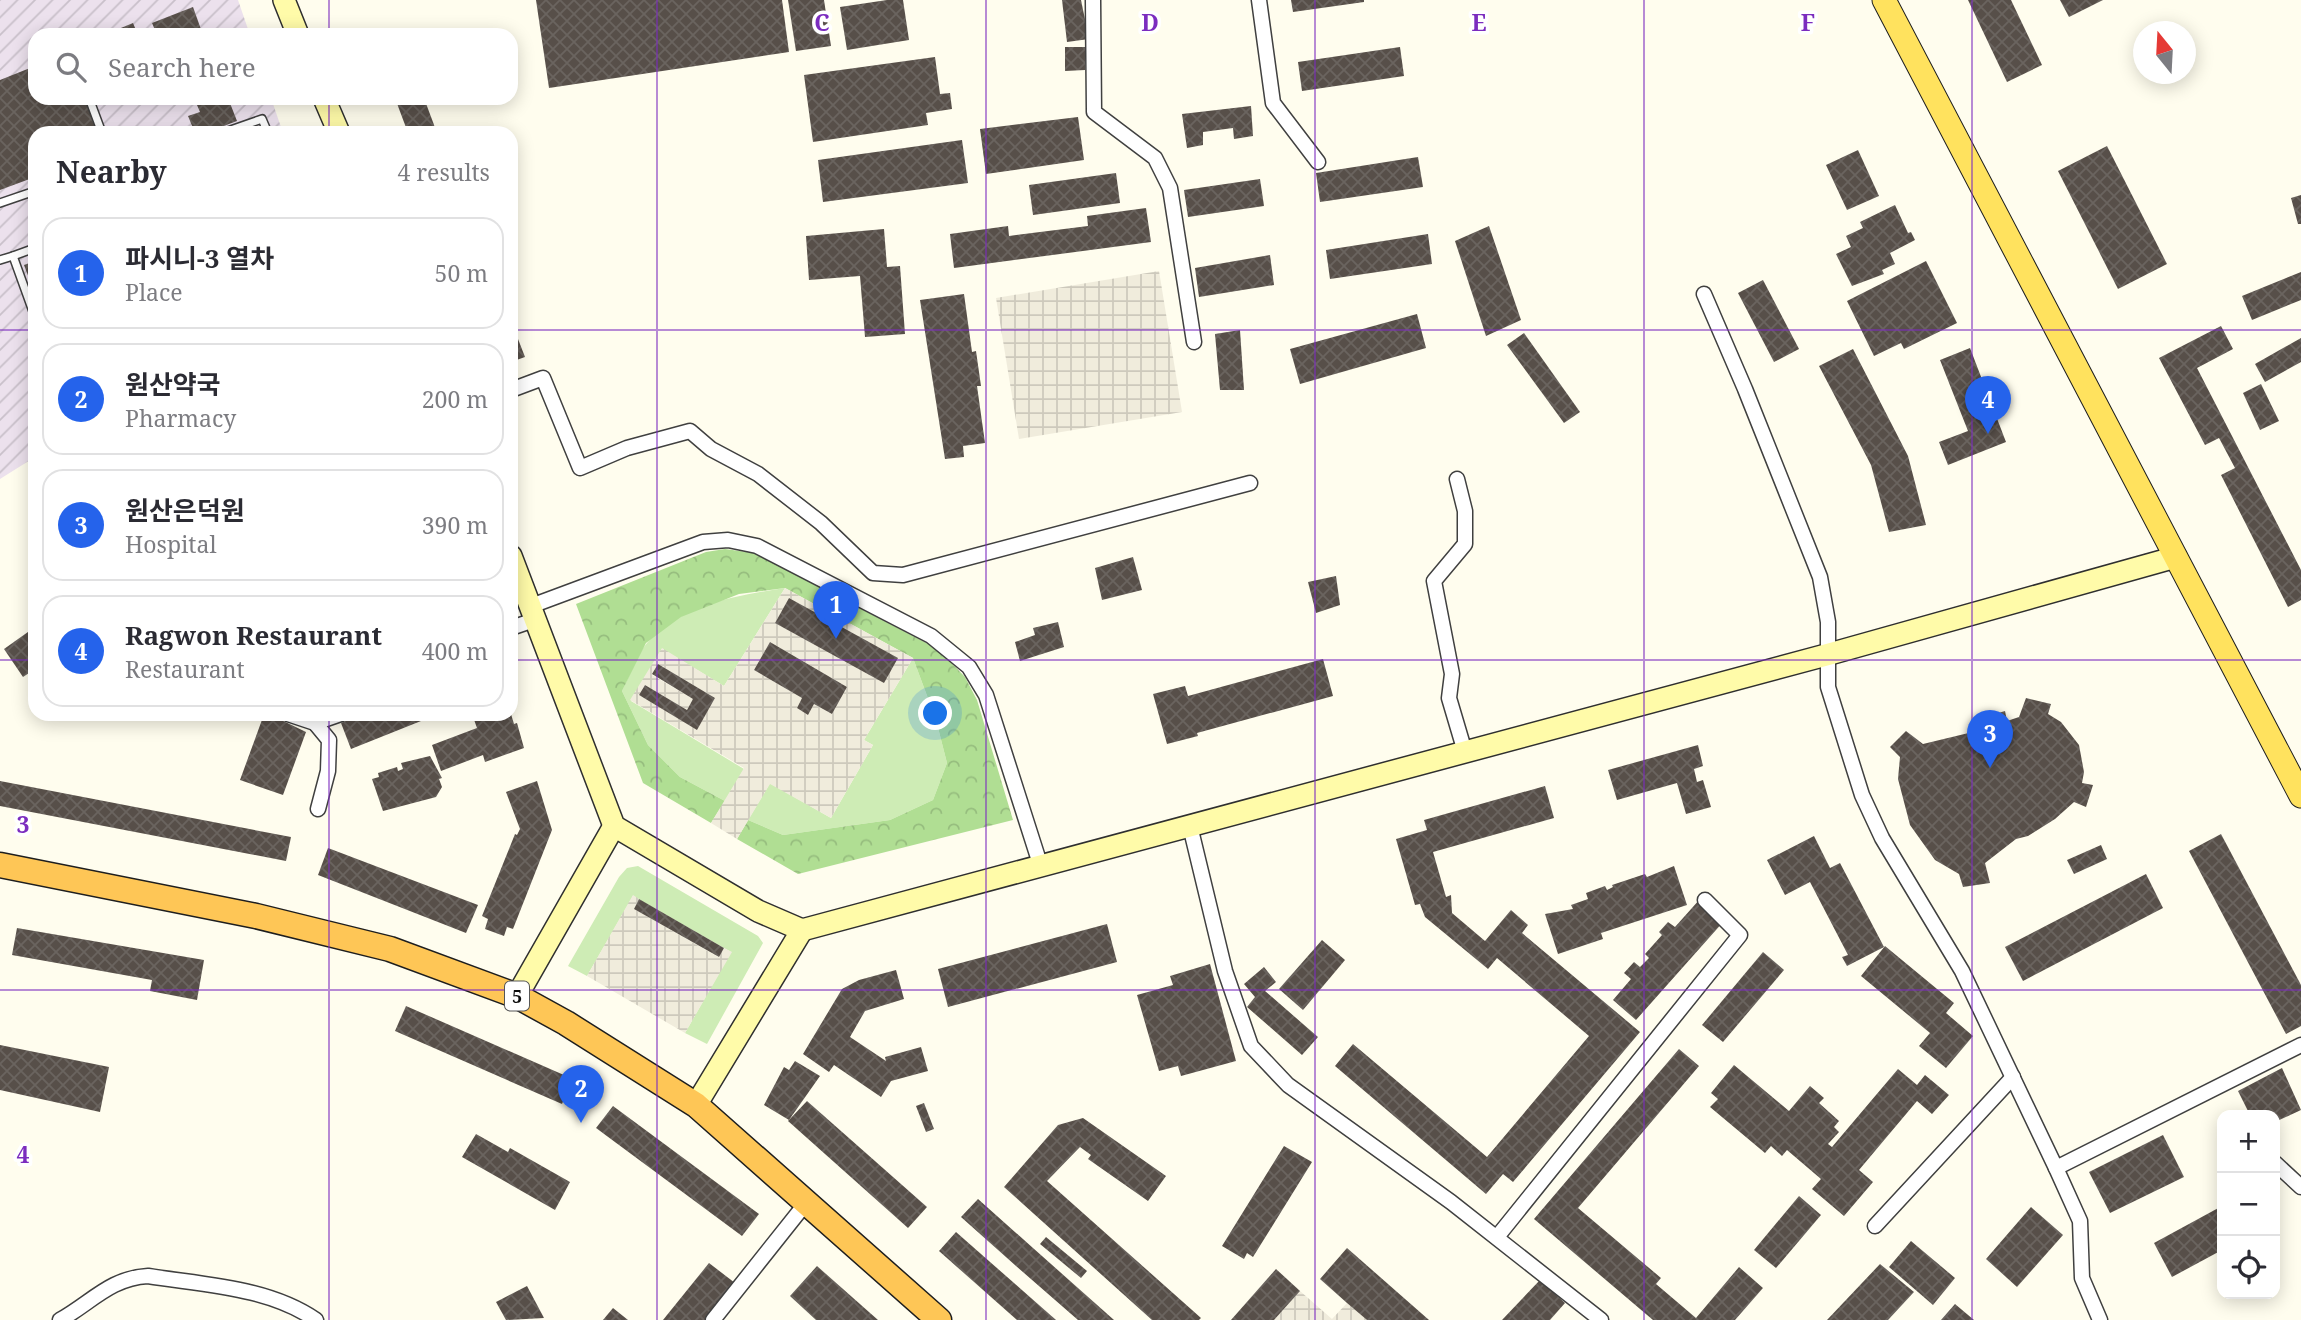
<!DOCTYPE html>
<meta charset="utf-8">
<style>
body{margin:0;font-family:"Noto Serif","Noto Sans KR",serif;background:#f2f2f3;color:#2b2b33}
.controls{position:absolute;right:21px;bottom:21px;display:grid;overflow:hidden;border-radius:14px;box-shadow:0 4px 18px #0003}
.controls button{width:63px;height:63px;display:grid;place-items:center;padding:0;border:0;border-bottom:2px solid #e1e1e2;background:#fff;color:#2b2b33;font:35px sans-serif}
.compass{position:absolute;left:2133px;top:21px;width:63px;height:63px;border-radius:50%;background:#fff;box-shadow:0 4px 18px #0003;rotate:342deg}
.you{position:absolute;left:936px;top:714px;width:24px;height:24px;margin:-18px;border:5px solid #fff;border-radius:50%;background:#1a73e8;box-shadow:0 0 0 10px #1a73e833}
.badge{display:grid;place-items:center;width:46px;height:46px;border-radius:50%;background:#2563eb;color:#fff;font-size:23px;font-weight:700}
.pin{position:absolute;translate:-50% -58px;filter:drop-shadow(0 2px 4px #0008)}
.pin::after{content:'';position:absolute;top:37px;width:24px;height:21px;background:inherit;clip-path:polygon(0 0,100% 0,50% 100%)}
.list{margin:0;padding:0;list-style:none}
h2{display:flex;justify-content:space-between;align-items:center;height:91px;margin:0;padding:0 28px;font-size:30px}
h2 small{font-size:23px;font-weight:400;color:#7c7c81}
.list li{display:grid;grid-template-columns:46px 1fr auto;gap:21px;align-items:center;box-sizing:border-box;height:112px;margin:0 14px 14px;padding:0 14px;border:2px solid #e1e1e2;border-radius:21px}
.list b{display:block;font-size:26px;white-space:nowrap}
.list p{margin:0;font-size:23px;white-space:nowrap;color:#7c7c81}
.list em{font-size:23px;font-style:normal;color:#7c7c81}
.icon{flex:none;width:38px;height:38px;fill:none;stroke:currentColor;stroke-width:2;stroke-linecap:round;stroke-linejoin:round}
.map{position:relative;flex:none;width:2301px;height:1320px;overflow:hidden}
.search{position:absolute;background:#fff;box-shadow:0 4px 18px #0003;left:28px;top:28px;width:490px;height:77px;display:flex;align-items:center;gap:18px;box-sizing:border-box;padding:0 24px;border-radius:21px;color:#7c7c81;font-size:26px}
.panel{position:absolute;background:#fff;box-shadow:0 4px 18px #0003;left:28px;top:126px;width:490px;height:595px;border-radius:21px}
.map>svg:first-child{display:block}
.industrial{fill:url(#industrial-furrows)}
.grass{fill:#ceecb5}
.forest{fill:url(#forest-crowns)}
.plaza{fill:url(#plaza-grid);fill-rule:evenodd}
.building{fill:url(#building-cross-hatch)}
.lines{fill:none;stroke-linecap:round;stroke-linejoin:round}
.service-casing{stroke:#404040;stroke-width:10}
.minor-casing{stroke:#404040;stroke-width:17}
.secondary-casing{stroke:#2f2f2f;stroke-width:24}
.primary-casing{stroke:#1e1e1e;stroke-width:25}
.trunk-casing{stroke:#1e1e1e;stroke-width:27}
.service{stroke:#fff;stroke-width:7}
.minor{stroke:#fff;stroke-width:14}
.secondary{stroke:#fffba9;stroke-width:21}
.primary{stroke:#ffe25e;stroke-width:23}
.trunk{stroke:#fec656;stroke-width:24}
.grid{fill:none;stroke:#7b2cbf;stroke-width:2;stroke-opacity:0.55}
.labels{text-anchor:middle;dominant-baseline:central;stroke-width:7;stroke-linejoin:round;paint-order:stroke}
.shield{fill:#fff;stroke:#565656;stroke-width:2}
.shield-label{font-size:18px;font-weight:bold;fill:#0d0d0d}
.grid-label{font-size:23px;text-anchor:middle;font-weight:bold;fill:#7b2cbf;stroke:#fff;stroke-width:7;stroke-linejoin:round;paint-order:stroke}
</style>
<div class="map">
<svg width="2301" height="1320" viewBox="0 0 2301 1320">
<defs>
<pattern id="industrial-furrows" width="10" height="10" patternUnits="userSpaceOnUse" patternTransform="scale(1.75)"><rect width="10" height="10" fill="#ece1ed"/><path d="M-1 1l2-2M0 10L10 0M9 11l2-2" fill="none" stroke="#c9c0ca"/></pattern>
<pattern id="forest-crowns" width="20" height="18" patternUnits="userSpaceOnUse" patternTransform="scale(1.75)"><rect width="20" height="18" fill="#b0de93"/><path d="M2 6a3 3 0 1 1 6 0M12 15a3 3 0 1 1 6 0" fill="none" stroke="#96bd7e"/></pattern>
<pattern id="plaza-grid" width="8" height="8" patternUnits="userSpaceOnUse" patternTransform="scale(1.75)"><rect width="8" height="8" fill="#f0ecdc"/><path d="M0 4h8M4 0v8" fill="none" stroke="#cdc9bc"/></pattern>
<pattern id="building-cross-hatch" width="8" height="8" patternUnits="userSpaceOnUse" patternTransform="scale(1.75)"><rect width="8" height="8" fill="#574f49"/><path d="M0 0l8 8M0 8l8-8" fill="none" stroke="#6a645f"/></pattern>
</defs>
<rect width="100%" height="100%" fill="#fffdee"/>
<polygon class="industrial" points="0,0 238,0 250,35 35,35 35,98 271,98 283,133 35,133 35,457 0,479"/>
<g class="grass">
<path d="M785,588L724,686L662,649L631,701L744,769L725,801L680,777L648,745L622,691C630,676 636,655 647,643C680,605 738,595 785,588Z"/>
<polygon points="913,658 936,720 947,763 933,800 890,820 783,835 748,820 770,783 831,818 873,745 864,740"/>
<polygon points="638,866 758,936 763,943 707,1044 685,1033 731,952 633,896 587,976 568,966 619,877 627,868"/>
</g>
<polygon class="forest" points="725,549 754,553 938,649 965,677 977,700 1013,820 798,874 737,839 748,820 783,835 890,820 933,800 947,763 936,720 913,658 785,588 739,594 681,617 646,643 622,691 648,745 680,777 725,801 711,823 643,783 576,604 706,552"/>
<g class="plaza">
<polygon points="1159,271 1182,412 1019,439 996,298"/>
<path d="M785,588L913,658L864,740L873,745L831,818L770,784L737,839L711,823L744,768L630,700L662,648L724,686ZM789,598L897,658L775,623ZM770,642L847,687L832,714L814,704L808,715L797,708L802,698L754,670ZM658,664L715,698L697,729L639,695L645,685L687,710L693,699L652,675Z"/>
<polygon points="633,895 639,899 634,909 718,957 724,948 732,952 685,1033 587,976"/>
<polygon points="1300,1291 1332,1319 1347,1303 1367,1320 1274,1320"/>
</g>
<g class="building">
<polygon points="536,0 782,0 789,52 549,88"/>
<polygon points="788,0 824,0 831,46 796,51"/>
<polygon points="887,0 903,0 909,40 847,50 840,7"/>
<polygon points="1062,0 1081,0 1089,39 1067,42"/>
<polygon points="1291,0 1364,0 1364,2 1293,12"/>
<polygon points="1968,0 2011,0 2042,65 2007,82"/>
<polygon points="2060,0 2103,0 2069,17"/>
<polygon points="193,7 203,35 157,35 152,23"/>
<polygon points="133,23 138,35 104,35"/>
<polygon points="1065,47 1085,47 1085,70 1065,71"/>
<polygon points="1400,47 1404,76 1302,91 1298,62"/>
<polygon points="935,57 940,94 950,93 952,109 926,113 928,125 813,142 804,75"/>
<polygon points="35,66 35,98 89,98 102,133 35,133 35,177 0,190 0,80"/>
<polygon points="194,98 228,98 237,121 205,133 195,133 188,116 200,112"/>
<polygon points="395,98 424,98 437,133 408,133"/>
<polygon points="1251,106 1253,136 1234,139 1233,128 1203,132 1203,145 1187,148 1182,114"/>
<polygon points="1078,117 1084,160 986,174 980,129"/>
<polygon points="962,140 968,183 823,202 818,160"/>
<polygon points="2107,146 2167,264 2118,289 2058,171"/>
<polygon points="1858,150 1879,196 1847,210 1826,165"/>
<polygon points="1418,157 1423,187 1320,202 1316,173"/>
<polygon points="1116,173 1120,203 1033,215 1029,185"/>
<polygon points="1260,179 1264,206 1188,217 1184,190"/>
<polygon points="2301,195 2301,224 2298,224 2291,198"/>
<polygon points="1895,205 1908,233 1911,232 1915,240 1890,253 1895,264 1882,270 1884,274 1852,286 1836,254 1851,247 1846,236 1863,228 1860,222"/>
<polygon points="1146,208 1151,242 954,268 950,234 1008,226 1009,236 1088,226 1087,216"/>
<polygon points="1489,226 1521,320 1486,336 1455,241"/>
<polygon points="884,229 887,267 900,266 905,334 865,337 860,276 809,280 806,236"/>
<polygon points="1428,234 1432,264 1330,279 1326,250"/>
<polygon points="1270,255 1274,285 1199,297 1195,268"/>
<polygon points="35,261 35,294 24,265"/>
<polygon points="1926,261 1957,323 1904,349 1901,343 1874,356 1847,301"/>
<polygon points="2301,272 2301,300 2252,320 2242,296"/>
<polygon points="1763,280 1799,349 1774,362 1738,293"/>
<polygon points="964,294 972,352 976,351 981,386 977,386 985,443 963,446 964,457 945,459 920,300"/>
<polygon points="1417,314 1426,348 1300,384 1290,349"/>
<polygon points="511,321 525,357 511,362"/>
<polygon points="2221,326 2233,349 2197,368 2301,570 2301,600 2288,607 2221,475 2235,468 2219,438 2205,445 2159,358"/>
<polygon points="1240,330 1244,390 1220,390 1215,334"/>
<polygon points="1524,333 1580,412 1564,423 1507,345"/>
<polygon points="2301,338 2301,362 2265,382 2255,364"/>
<polygon points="1970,348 2006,442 1948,465 1939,442 1968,431 1940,360"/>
<polygon points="1853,349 1908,456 1926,525 1889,532 1871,465 1819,366"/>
<polygon points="2261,384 2279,421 2260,430 2243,393"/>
<polygon points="1133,557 1142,590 1102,600 1095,568"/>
<polygon points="1336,576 1340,605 1316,613 1308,582"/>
<polygon points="789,598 898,658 884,683 775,623"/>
<polygon points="1058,622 1064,647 1020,661 1015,642 1035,635 1033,628"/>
<polygon points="35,627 35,669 23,677 4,649"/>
<polygon points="770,642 847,687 832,714 814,704 808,715 797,708 802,698 754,670"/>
<polygon points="1323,659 1333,696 1197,733 1198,736 1167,744 1153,694 1185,686 1188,696"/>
<polygon points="658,664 715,698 697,730 639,695 645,685 687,710 693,699 652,674"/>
<polygon points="2026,698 2051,704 2048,714 2061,722 2079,745 2084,772 2082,783 2093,785 2086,807 2074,802 2055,819 2028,836 2016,839 1985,863 1990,883 1963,887 1959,874 1935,860 1910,825 1898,779 1900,757 1890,747 1906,731 1923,744 1981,730 1979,719 2005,711 2007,721 2019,717"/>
<polygon points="362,714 419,714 421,721 351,749 341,723"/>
<polygon points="472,714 511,714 514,724 517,723 524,748 485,762 483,755 441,771 432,745 477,728"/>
<polygon points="263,717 274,721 275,717 306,732 283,795 240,780"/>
<polygon points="1698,745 1703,766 1694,769 1697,782 1703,780 1711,807 1686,814 1677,783 1617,800 1608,770"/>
<polygon points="430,756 442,778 439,779 442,787 436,797 383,811 372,779 379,777 378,773 397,767 398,771 403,769 401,763"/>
<polygon points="0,781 291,837 286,861 0,806"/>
<polygon points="537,781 552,830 513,929 507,927 504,936 485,929 488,919 482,916 515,834 517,835 520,829 506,792"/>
<polygon points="1545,786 1554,818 1433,852 1446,897 1451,895 1452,913 1485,941 1511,910 1528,925 1522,933 1640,1032 1513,1182 1503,1174 1486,1194 1335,1066 1353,1044 1487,1157 1589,1036 1497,958 1488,969 1425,917 1420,904 1415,905 1396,839 1427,830 1424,820"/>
<polygon points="2221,834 2301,985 2301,1026 2286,1034 2189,851"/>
<polygon points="1814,836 1830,868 1840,863 1884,947 1847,966 1842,957 1848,955 1810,882 1785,895 1767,860"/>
<polygon points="2101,845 2107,859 2074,874 2067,860"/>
<polygon points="328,848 478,905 466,933 318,875"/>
<polygon points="1674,866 1687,905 1601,933 1603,939 1558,954 1545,914 1573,909 1571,905 1588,899 1586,893 1605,886 1607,890 1613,887 1612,885 1645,874 1647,877"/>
<polygon points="2146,874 2163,908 2023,981 2005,947"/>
<polygon points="639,899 724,948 719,957 634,909"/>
<polygon points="1700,899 1724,921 1636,1020 1613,1000 1631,979 1624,973 1634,962 1640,967 1649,958 1645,954 1662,935 1659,932 1668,922 1675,927"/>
<polygon points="1107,924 1117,962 948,1007 938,969"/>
<polygon points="17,928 204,960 197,1000 150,991 152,980 12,955"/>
<polygon points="1322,940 1345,960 1303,1010 1279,989"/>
<polygon points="1885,946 1954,1003 1946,1013 1973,1036 1946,1068 1919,1046 1930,1033 1861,976"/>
<polygon points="1763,952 1784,970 1723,1042 1702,1025"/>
<polygon points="1210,964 1236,1061 1181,1076 1178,1066 1159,1071 1137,995 1173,985 1170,976"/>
<polygon points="1264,967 1276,982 1265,991 1318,1037 1302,1055 1247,1007 1255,997 1244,984"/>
<polygon points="896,970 904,999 865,1011 850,1037 886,1061 885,1057 921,1047 928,1071 891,1081 881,1097 834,1065 829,1072 803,1054 842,989 859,980"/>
<polygon points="406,1006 573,1079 562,1104 395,1031"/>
<polygon points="0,1045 109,1067 100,1112 0,1090"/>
<polygon points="1679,1049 1699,1066 1578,1208 1661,1278 1656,1284 1696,1318 1739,1267 1763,1288 1735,1320 1653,1320 1534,1219"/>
<polygon points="795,1061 820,1076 789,1120 764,1105 784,1067 789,1070"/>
<polygon points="1734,1065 1789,1111 1810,1086 1824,1098 1819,1103 1839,1121 1834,1127 1839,1132 1828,1144 1832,1147 1898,1069 1917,1085 1925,1075 1949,1095 1932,1114 1917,1101 1859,1170 1873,1182 1844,1216 1812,1189 1821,1179 1787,1150 1782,1156 1771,1146 1765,1153 1710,1107 1718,1099 1711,1093"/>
<polygon points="2282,1068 2301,1110 2275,1122 2275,1115 2250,1115 2238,1091"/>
<polygon points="807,1101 927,1207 908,1228 788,1121"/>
<polygon points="924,1103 934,1129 926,1132 916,1106"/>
<polygon points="613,1106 759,1214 742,1236 596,1128"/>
<polygon points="1083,1118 1166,1176 1148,1201 1088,1159 1091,1155 1080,1147 1047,1181 1201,1318 1199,1320 1152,1320 1004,1187 1058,1125"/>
<polygon points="476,1134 508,1152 510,1148 570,1182 555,1210 462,1157"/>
<polygon points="2163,1135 2184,1177 2110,1213 2089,1172"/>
<polygon points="1284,1146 1312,1162 1253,1257 1247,1253 1244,1259 1222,1246"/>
<polygon points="1799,1196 1821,1215 1776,1268 1754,1250"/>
<polygon points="978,1199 1033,1248 1114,1320 1078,1320 1016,1266 961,1217"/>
<polygon points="2222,1206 2222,1250 2172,1277 2154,1243"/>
<polygon points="2031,1207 2063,1235 2017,1287 1986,1259"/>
<polygon points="956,1232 1056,1320 1017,1320 939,1251"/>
<polygon points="1046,1237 1087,1271 1081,1278 1040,1244"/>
<polygon points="1911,1241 1955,1278 1933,1305 1889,1267"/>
<polygon points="1347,1248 1429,1320 1367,1320 1347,1303 1320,1279"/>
<polygon points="709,1263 735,1283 705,1320 663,1320"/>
<polygon points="1880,1264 1914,1292 1888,1320 1827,1320"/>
<polygon points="817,1266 878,1320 816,1320 790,1296"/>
<polygon points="1276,1269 1300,1291 1274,1320 1231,1320"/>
<polygon points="1540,1280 1565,1303 1550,1320 1502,1320"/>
<polygon points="527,1286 544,1318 506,1320 496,1302"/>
<polygon points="1955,1304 1974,1320 1941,1320"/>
<polygon points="613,1308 628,1320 603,1320"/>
</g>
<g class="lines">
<g class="service-casing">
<g id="service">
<polyline points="89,98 102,133"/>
<polyline points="222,133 262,119 268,133"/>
<polyline points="0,203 35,191"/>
<polyline points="13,256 35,248"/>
<polyline points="0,260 13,256 35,317"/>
</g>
</g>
<g class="minor-casing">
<g id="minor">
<polyline points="1093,0 1094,112 1155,158 1170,188 1194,342"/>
<polyline points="1259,0 1273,103 1318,162"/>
<polyline points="1704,294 1745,389 1820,577 1828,622 1828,687 1862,795 1882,838 1962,971 2056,1168 2080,1221 2082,1278 2100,1320"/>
<polyline points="511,390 543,378 580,468 627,448 690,431 711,449 758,474 821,523 873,573 903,575 1250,483"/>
<polyline points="1457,479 1465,511 1465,544 1434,581 1452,674 1449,698 1465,752"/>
<polyline points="531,606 703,542 728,540 757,546 931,636 969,667 986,695 1041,867"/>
<polyline points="511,628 537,619"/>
<polyline points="288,714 315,723 341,714"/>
<polyline points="315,723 329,740 328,771 318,809"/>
<polyline points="1190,826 1225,971 1251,1046 1288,1085 1451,1202 1601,1320"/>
<polyline points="2275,1163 2301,1187"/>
<polyline points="2056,1168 2301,1045"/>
<polyline points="1875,1226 2013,1077"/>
<polyline points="1497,1237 1740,935 1705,900"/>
<path d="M60,1320C91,1303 110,1278 148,1276C204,1285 268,1287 316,1320"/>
<polyline points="713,1320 806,1203"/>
</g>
</g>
<g class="secondary-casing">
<g id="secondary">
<polyline points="284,0 298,35"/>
<polyline points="324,98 339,133"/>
<polyline points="511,556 614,826 758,911 802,930 1826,655 2176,557"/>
<polyline points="517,996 614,826"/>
<polyline points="696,1105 802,930"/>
</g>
</g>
<g class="primary-casing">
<polyline id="primary" points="1884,0 2301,796"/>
</g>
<g class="trunk-casing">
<polyline id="trunk" points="0,865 256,916 390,949 517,996 566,1023 696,1105 939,1320"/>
</g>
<use href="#service" class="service"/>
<use href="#minor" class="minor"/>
<use href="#secondary" class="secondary"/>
<use href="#primary" class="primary"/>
<use href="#trunk" class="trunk"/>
</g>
<path class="grid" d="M329,0V35M657,0V1320M986,0V1320M1315,0V1320M1644,0V1320M1972,0V1320M329,98V133M0,330H35M511,330H2301M0,660H35M511,660H2301M329,714V1320M0,990H2301"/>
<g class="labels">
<rect class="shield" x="505" y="981.5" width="24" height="29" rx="5"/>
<g class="shield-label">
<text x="517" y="996">5</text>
</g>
</g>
<g class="grid-label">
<text x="822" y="31">C</text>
<text x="1150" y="31">D</text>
<text x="1479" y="31">E</text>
<text x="1808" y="31">F</text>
<text x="23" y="833">3</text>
<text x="23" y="1163">4</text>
</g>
</svg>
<div class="controls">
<button>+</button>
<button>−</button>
<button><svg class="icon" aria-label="locate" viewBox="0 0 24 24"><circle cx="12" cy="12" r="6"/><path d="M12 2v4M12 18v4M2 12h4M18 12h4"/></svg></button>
</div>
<svg class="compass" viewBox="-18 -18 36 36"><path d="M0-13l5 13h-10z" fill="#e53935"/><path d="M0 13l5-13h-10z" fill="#7c7c81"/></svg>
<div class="you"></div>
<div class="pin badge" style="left:836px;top:639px">1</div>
<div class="pin badge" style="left:581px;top:1123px">2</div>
<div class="pin badge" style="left:1990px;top:768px">3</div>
<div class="pin badge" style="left:1988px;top:434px">4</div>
<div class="search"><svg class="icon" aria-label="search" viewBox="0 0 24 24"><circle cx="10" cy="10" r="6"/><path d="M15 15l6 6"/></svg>Search here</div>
<section class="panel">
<h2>Nearby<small>4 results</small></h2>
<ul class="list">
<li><span class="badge">1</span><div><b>파시니-3 열차</b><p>Place</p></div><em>50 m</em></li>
<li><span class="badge">2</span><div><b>원산약국</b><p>Pharmacy</p></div><em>200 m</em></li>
<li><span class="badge">3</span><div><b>원산은덕원</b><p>Hospital</p></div><em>390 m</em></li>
<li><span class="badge">4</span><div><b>Ragwon Restaurant</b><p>Restaurant</p></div><em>400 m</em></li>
</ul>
</section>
</div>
